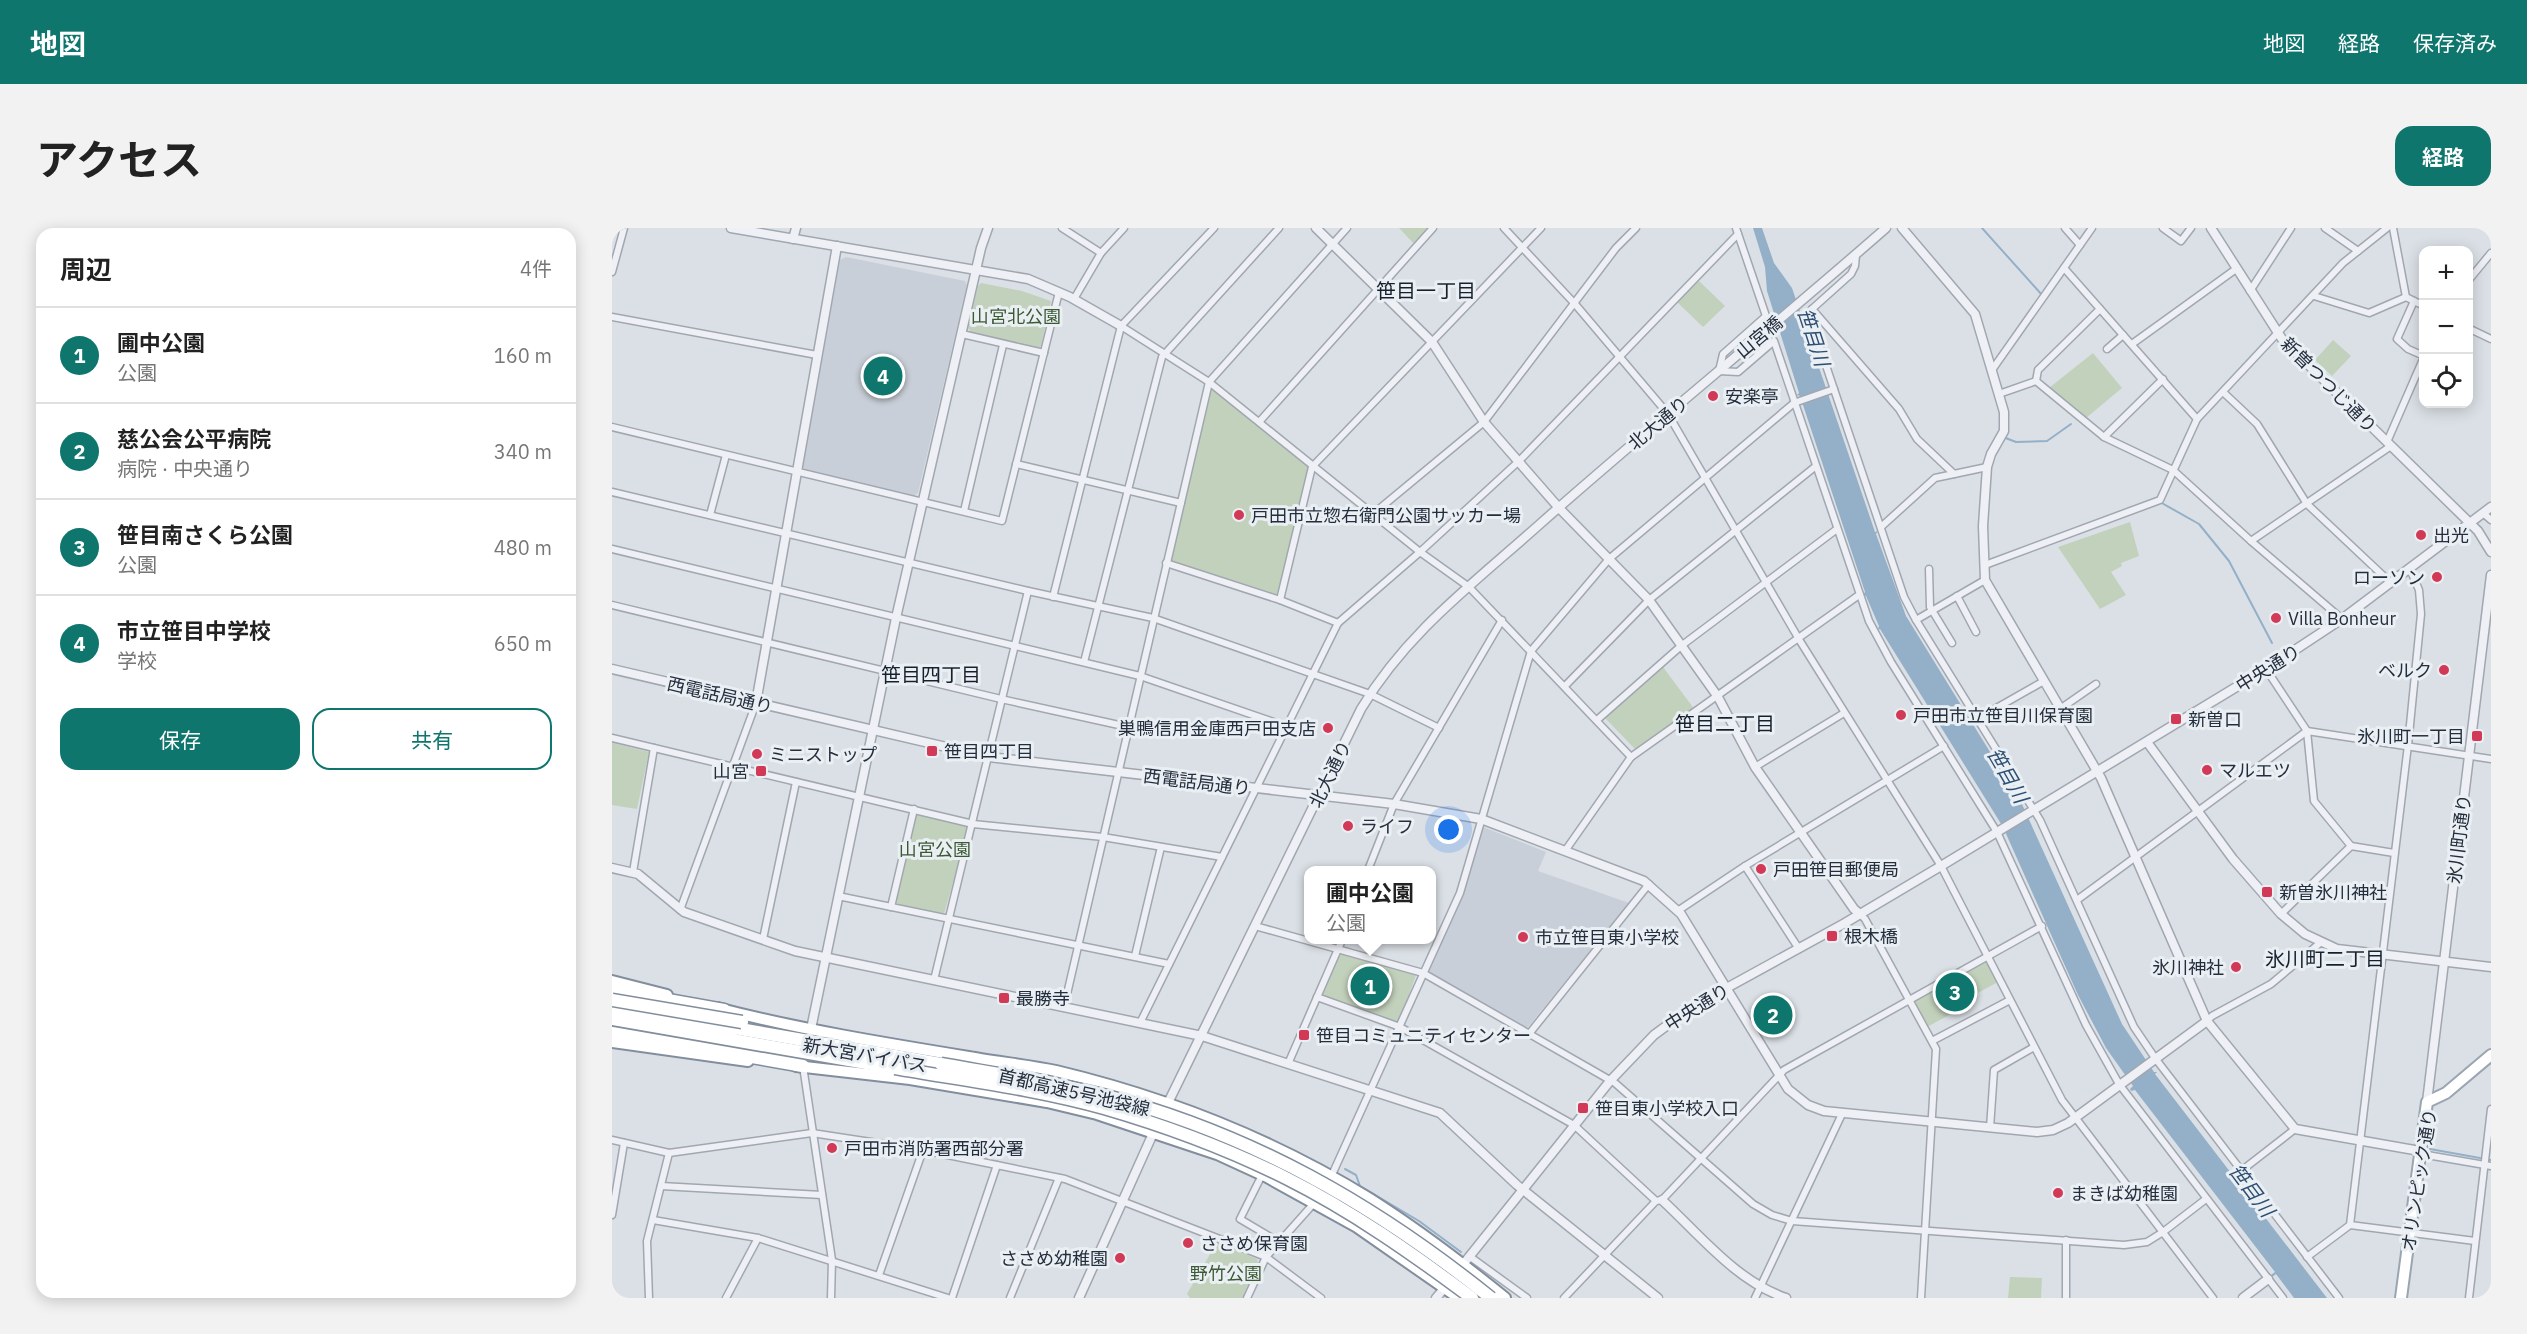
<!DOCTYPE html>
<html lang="ja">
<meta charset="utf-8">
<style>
body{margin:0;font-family:"IBM Plex Sans","Noto Sans JP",sans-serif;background:#f2f2f2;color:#222}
.controls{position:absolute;right:18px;top:18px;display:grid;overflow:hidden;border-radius:12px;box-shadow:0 3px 15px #0003}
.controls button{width:54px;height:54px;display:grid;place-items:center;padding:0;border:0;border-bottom:2px solid #e0e0e0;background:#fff;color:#222;font:30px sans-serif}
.you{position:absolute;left:837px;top:602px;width:21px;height:21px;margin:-15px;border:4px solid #fff;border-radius:50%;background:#1a73e8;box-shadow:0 0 0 9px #1a73e833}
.badge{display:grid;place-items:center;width:39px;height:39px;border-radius:50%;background:#0f766e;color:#fff;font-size:20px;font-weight:700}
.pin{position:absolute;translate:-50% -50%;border:3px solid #fff;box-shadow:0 2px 6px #0006}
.popup{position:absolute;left:692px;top:638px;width:132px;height:78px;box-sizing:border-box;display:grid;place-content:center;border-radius:12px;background:#fff;filter:drop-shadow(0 2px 4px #0005);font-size:20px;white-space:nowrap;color:#767676}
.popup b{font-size:22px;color:#222}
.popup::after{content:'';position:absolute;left:50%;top:100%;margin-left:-12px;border:12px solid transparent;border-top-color:#fff}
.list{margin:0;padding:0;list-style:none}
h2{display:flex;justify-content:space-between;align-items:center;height:78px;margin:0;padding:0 24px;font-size:26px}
h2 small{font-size:20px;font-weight:400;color:#767676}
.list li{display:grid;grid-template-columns:39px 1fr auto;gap:18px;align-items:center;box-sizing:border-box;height:96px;padding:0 24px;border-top:2px solid #e0e0e0}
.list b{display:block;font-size:22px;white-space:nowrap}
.list p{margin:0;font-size:20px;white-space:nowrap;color:#767676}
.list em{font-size:20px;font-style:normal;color:#767676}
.actions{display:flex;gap:12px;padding:18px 24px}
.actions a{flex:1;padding:14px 0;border:2px solid #0f766e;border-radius:18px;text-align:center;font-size:21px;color:#0f766e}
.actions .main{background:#0f766e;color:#fff}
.icon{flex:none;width:33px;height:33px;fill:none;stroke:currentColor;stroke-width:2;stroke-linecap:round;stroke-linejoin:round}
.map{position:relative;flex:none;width:1879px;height:1070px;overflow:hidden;border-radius:18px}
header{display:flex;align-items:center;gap:36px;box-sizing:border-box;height:84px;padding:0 30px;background:#0f766e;color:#fff}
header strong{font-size:28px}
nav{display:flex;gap:33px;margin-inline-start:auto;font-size:21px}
.intro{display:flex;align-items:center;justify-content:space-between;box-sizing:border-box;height:144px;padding:0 36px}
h1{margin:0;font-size:42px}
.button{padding:15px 27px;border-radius:18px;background:#0f766e;color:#fff;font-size:21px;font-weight:700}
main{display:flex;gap:36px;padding:0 36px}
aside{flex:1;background:#fff;border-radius:18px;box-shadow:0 3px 15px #0003}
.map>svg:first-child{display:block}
.built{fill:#c9cfd8}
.green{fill:#c2d1bc}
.water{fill:#94b0c8}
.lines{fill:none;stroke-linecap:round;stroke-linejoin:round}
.stream{stroke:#94b0c8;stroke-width:2}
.minor-casing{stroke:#a1a7b0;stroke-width:9}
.tertiary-casing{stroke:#a1a7b0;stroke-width:11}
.primary-casing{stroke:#9aa5b2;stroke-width:14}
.trunk-casing{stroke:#828e9d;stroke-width:14}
.motorway-casing{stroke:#828e9d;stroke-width:15}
.minor{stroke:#eef0f5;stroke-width:6}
.tertiary{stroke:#eef0f5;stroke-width:8}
.primary{stroke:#fff;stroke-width:10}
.trunk{stroke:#fff;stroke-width:10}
.motorway{stroke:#fff;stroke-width:12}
.motorway-bridge-casing{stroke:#828e9d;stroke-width:15;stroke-linecap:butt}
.motorway-bridge{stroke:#fff;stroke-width:12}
.poi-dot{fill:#d23956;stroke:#eaeff4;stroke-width:2}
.labels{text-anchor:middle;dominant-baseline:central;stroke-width:6;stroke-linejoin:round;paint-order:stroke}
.park-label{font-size:18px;fill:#3b5932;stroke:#eaeff4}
.street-label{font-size:18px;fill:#252e3d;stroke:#eaeff4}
.poi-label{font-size:18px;fill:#252e3d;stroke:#eaeff4;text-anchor:start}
.neighbourhood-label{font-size:20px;fill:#17202d;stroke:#eaeff4}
.water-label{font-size:20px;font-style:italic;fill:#2e4f72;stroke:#eaeff4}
</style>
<header>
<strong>地図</strong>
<nav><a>地図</a><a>経路</a><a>保存済み</a></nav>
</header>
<div class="intro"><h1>アクセス</h1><a class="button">経路</a></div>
<main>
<aside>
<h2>周辺<small>4件</small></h2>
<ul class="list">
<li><span class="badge">1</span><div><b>圃中公園</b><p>公園</p></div><em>160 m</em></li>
<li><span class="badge">2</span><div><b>慈公会公平病院</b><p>病院 · 中央通り</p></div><em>340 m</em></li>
<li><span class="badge">3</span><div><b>笹目南さくら公園</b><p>公園</p></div><em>480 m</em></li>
<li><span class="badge">4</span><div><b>市立笹目中学校</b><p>学校</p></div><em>650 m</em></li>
</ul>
<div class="actions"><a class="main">保存</a><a>共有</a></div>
</aside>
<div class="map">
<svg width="1879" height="1070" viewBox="0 0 1879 1070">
<rect width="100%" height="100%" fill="#dbe0e6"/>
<g class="built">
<polygon points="234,29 353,53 355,57 306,265 301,268 193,242 191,239 228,32"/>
<polygon points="871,599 934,624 926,643 1017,675 916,799 912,800 817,744 851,667"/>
</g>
<g class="green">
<polygon points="787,0 818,0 803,17"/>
<polygon points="1087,53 1113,78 1091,99 1065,74"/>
<polygon points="369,55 410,63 439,73 429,118 426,120 359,104 356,100 366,58"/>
<polygon points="1721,112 1739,128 1720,148 1703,132"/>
<polygon points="1481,125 1510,160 1474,190 1437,160"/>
<polygon points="597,154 700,239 668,372 554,335"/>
<polygon points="1518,294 1527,328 1509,335 1510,338 1499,344 1514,367 1488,381 1446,319"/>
<polygon points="1051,439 1083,482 1024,522 993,490"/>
<polygon points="0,515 37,524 25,581 0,577"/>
<polygon points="306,586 354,598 356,601 332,686 287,677 284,674 303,588"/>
<polygon points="731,725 804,747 787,795 784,796 713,770 711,766 727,728"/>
<polygon points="1374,733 1386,754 1349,774 1352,779 1315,799 1301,773"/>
<polygon points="605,1014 645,1031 646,1034 630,1070 578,1070 575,1066"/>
<polygon points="1398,1049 1430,1050 1429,1070 1396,1070"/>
</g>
<polygon class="water" points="1141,0 1150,0 1162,35 1180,60 1263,304 1266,303 1264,306 1294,388 1409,574 1510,796 1542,844 1545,844 1543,846 1715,1070 1682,1070 1664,1046 1660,1049 1659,1047 1663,1044 1523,862 1519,863 1518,861 1521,858 1494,820 1466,767 1391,599 1268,401 1266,402 1267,398 1254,368 1251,367 1253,364 1188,168 1185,167 1187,165 1155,63 1153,39"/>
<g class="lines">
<g class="stream">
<polyline points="1370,0 1430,67"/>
<polyline points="1391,209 1404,214 1435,213 1459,196"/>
<polyline points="1548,274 1587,296 1617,333 1660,415"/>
<polyline points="1818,921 1879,932"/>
<polyline points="733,941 744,947 748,958 807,993 849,1024"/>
</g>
<g class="minor-casing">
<g id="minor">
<polyline points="450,0 489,25"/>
<polyline points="892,0 963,76 1056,186 1188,413 1329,638 1450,872 1601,1070"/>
<polyline points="1124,0 1154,88 1111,126 1107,143 1126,144 1162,113 1257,393 1279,434 1385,604 1474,797 1507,856 1671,1070"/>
<polyline points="1453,0 1468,17"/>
<polyline points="1551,0 1569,13 1579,0"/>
<polyline points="1713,0 1746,23"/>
<polyline points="1781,0 1794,69 1812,78"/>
<polyline points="1876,0 1879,4"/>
<polyline points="1244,27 1243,38 1239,46 1200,81 1199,93 1292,369 1304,392 1428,592 1522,799 1543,830 1727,1070"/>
<polyline points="1452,40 1585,191"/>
<polyline points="0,44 12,0"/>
<polyline points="1856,53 1879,25"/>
<polyline points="1638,63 1679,0"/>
<polyline points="1702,68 1757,85 1794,69"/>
<polyline points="462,71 489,25 512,0"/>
<polyline points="1802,73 1785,111 1796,121 1812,128"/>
<polyline points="1200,81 1287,181 1305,211 1342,246 1375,239"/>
<polyline points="0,89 205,127"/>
<polyline points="509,98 597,154 808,324 857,359 1019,529"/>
<polyline points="1856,100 1879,111"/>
<polyline points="350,106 432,125"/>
<polyline points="1520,116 1624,41"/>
<polyline points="1495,121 1511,107"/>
<polyline points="1380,142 1480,0"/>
<polyline points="1424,153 1426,142 1488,81"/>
<polyline points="1611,164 1645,196 1695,276 1779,355"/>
<polyline points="1387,166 1424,153 1492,209 1561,242 1639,313 1730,391"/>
<polyline points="648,193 821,0"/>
<polyline points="0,199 390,293 447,64"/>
<polyline points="1492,209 1551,151"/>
<polyline points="1775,214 1812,129"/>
<polyline points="404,236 569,275"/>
<polyline points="0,264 416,363 541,390 758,466 827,500"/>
<polyline points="352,283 391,117"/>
<polyline points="1871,285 1879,292"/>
<polyline points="761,286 872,194 1004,20 1024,0"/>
<polyline points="98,287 114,227"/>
<polyline points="1269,299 1323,250 1342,246"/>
<polyline points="1639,313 1779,218"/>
<polyline points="0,321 528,448 673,498"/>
<polyline points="554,335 668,372 726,395"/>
<polyline points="1373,337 1548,272 1585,191 1731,35 1775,0"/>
<polyline points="1317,341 1318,379 1340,415"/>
<polyline points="1345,368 1364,404"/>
<polyline points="441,369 509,98 602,0"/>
<polyline points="668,372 700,239 929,0"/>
<polyline points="0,377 389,471 516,499"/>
<polyline points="1304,392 1373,352"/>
<polyline points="472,434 550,129 667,0"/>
<polyline points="1654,441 1695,503 1702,573 1739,618"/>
<polyline points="953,458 1037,372 1204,238"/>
<polyline points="1448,481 1484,456"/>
<polyline points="1365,491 1432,453"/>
<polyline points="985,492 1069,418 1225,301"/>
<polyline points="0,510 361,596 491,609 610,629"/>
<polyline points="1143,539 1232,485"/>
<polyline points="953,623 1019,529 1247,367"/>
<polyline points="1133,638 1187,721"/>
<polyline points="756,642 782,576 890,392"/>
<polyline points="21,644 42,520"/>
<polyline points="226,668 557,736"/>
<polyline points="1465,672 1695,503 1879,531"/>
<polyline points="279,679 302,581"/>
<polyline points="68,682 144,475"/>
<polyline points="1067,682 1133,638 1332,518"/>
<polyline points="1248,686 1253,691 1324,821 1309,1070"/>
<polyline points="1669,686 1739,618 1782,625"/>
<polyline points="643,698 811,745 1003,855 1141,976 1160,987 1180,993 1512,1017 1535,1014 1551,1004 1594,971"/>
<polyline points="151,711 184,554"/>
<polyline points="523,728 549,619"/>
<polyline points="322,752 416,363"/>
<polyline points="705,769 788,799 962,897 1044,973"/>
<polyline points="452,779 597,154 735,0"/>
<polyline points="1595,793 1600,788 1659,756 1708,715"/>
<polyline points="528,795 726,395 808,324 907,233 1126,6"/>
<polyline points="917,806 1037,656"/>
<polyline points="1320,813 1398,772"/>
<polyline points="676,836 730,712"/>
<polyline points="191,838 220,1032 219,1070"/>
<polyline points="1378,900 1382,842 1422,819"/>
<polyline points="0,912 57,925 200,905 311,922 453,951 654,1029 709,1070"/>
<polyline points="1809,924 1815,927 1879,938"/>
<polyline points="1629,943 1683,901"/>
<polyline points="650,947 628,991 667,1014"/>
<polyline points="719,949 848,665 919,423 997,331 1182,175 1222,161"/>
<polyline points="49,958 210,967"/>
<polyline points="0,987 12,915"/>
<polyline points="41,992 146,1010 336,1070"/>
<polyline points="1738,997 1796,517 1809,386 1807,362 1798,341"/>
<polyline points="857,1028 915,1070"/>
<polyline points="1695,1029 1738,997 1863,1013"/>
<polyline points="267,1047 311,922"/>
<polyline points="37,1070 35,1013 57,925"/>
<polyline points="114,1070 146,1010"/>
<polyline points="340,1070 385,937"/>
<polyline points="398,1070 447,950"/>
<polyline points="635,1070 654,1029 703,974"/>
<polyline points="952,1070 1044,973 1050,972 1172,842 1430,698"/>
<polyline points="1143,1070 1230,886"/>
<polyline points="1454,1070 1454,1012"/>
<polyline points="1857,1070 1879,881"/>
</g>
</g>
<g class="tertiary-casing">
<g id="tertiary">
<polyline points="119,0 416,51 458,69 509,98"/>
<polyline points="704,0 820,114 872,194 947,280 1037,372 1106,469 1143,539 1242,681 1248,686"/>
<polyline points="1290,0 1363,86 1392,184 1392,203 1379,226 1375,239 1371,298 1373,352 1489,550 1595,793 1683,901 1808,923"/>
<polyline points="1599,0 1670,111 1866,303 1879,324"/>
<polyline points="181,11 184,0"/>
<polyline points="0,441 377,529 782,576 869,591 1032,653 1069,686 1176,861 1196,877 1212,883 1425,904 1441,902 1456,895 1595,793"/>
<polyline points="144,475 225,18"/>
<polyline points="1535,514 1621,631 1669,686 1693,706 1725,721 1879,739"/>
<polyline points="0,640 26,646 72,684 183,723 590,808 828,885 905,957 1046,1070"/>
<polyline points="199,801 284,390 369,20 376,0"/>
<polyline points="1815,874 1879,347"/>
<path d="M553,881L749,481C795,404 862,355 928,296C1042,195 1160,100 1274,0"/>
<path d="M1050,972C1088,1007 1124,1053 1174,1070"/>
<polyline points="849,1039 998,853 1042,807 1080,779 1233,695 1329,638 1654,441 1730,391 1879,279"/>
<polyline points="467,1070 543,901"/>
<polyline points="824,1070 835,1057"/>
<polyline points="1631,1070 1656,1051"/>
</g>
</g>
<g class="primary-casing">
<polyline id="primary" points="1789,1070 1815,874 1834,865 1879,827"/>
</g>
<g class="trunk-casing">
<g id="trunk">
<polyline points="0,753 55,767"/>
<path d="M105,780C190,802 277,816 363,830C390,835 417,837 444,843C553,869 662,912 758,971C805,1001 850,1035 893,1070"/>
<polyline points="0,783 91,799"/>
<polyline points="0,814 136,833"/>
<polyline points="184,838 298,851 435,874 485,886 605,926 655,949 745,999 847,1070"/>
</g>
</g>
<g class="motorway-casing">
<g id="motorway">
<polyline points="0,762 112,782"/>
<polyline points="71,788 120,804"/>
<polyline points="0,791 283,840"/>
<polyline points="128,801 329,836"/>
<polyline points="0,805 191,838"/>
</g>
</g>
<use href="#minor" class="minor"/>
<use href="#tertiary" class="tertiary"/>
<use href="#primary" class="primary"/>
<use href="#trunk" class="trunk"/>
<use href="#motorway" class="motorway"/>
<g class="motorway-bridge-casing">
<g id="motorway-bridge">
<polyline points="0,772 130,794"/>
<path d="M329,836C385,846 440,854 495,868C641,907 762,976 879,1070"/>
<path d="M283,840C352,852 424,861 492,880C554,898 616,921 674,950C740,983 801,1026 860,1070"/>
</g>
</g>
<use href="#motorway-bridge" class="motorway-bridge"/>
</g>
<g class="poi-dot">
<circle cx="1101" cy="168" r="6"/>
<circle cx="627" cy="287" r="6"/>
<circle cx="1809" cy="307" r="6"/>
<circle cx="1825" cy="349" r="6"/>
<circle cx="1664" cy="390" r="6"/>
<circle cx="1832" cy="442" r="6"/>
<circle cx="1289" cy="487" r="6"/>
<rect x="1558" y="485" width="12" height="12" rx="3"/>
<circle cx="716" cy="500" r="6"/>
<rect x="1859" y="502" width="12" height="12" rx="3"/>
<rect x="314" y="517" width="12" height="12" rx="3"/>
<circle cx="145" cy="526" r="6"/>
<circle cx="1595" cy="542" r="6"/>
<rect x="143" y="537" width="12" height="12" rx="3"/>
<circle cx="736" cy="598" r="6"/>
<circle cx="1149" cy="641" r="6"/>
<rect x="1649" y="658" width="12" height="12" rx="3"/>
<rect x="1214" y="702" width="12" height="12" rx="3"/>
<circle cx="911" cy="709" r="6"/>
<circle cx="1624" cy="739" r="6"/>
<rect x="386" y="764" width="12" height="12" rx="3"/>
<rect x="686" y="801" width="12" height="12" rx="3"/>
<rect x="965" y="874" width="12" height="12" rx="3"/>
<circle cx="220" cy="920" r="6"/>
<circle cx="1446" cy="965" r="6"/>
<circle cx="576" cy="1015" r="6"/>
<circle cx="508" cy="1030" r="6"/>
</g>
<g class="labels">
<g class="park-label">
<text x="404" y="88">山宮北公園</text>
<text x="323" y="621">山宮公園</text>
<text x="614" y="1045">野竹公園</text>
</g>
<g class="street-label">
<text transform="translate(1147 109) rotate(-40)">山宮橋</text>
<text transform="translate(1717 157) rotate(45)">新曽つつじ通り</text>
<text transform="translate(1046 195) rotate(-40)">北大通り</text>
<text transform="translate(1656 440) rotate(-32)">中央通り</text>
<text transform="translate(108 467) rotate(13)">西電話局通り</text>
<text transform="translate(718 546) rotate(-64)">北大通り</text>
<text transform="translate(585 554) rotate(7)">西電話局通り</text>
<text transform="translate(1847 611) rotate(-83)">氷川町通り</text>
<text transform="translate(1085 779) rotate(-32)">中央通り</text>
<text transform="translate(253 827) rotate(10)">新大宮バイパス</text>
<text transform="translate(462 864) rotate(13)">首都高速5号池袋線</text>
<text transform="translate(1807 952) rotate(-81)">オリンピック通り</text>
</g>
<g class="poi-label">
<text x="1113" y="168">安楽亭</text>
<text x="639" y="287">戸田市立惣右衛門公園サッカー場</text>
<text x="1821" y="307">出光</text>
<text x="1813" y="349" text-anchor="end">ローソン</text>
<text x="1676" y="390">Villa Bonheur</text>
<text x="1820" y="442" text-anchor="end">ベルク</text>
<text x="1301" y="487">戸田市立笹目川保育園</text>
<text x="1576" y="491">新曽口</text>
<text x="704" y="500" text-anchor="end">巣鴨信用金庫西戸田支店</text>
<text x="1853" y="508" text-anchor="end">氷川町一丁目</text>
<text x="332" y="523">笹目四丁目</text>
<text x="157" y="526">ミニストップ</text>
<text x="1607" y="542">マルエツ</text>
<text x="137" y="543" text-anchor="end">山宮</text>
<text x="748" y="598">ライフ</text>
<text x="1161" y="641">戸田笹目郵便局</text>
<text x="1667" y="664">新曽氷川神社</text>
<text x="1232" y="708">根木橋</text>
<text x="923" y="709">市立笹目東小学校</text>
<text x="1612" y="739" text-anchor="end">氷川神社</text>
<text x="404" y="770">最勝寺</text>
<text x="704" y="807">笹目コミュニティセンター</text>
<text x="983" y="880">笹目東小学校入口</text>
<text x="232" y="920">戸田市消防署西部分署</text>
<text x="1458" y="965">まきば幼稚園</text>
<text x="588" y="1015">ささめ保育園</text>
<text x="496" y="1030" text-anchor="end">ささめ幼稚園</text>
</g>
<g class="neighbourhood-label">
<text x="814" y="62">笹目一丁目</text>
<text x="319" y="446">笹目四丁目</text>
<text x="1113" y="495">笹目二丁目</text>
<text x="1713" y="730">氷川町二丁目</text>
</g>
<g class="water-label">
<text transform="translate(1202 109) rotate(72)">笹目川</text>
<text transform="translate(1396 547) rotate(60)">笹目川</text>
<text transform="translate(1640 962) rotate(53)">笹目川</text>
</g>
</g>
</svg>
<div class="controls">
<button>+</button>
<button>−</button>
<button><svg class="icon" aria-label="locate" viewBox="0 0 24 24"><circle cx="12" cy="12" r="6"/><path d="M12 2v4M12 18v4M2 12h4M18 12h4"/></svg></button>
</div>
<div class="you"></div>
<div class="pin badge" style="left:758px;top:758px">1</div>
<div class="popup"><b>圃中公園</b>公園</div>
<div class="pin badge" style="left:1161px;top:787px">2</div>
<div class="pin badge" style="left:1343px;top:764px">3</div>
<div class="pin badge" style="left:271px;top:148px">4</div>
</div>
</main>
